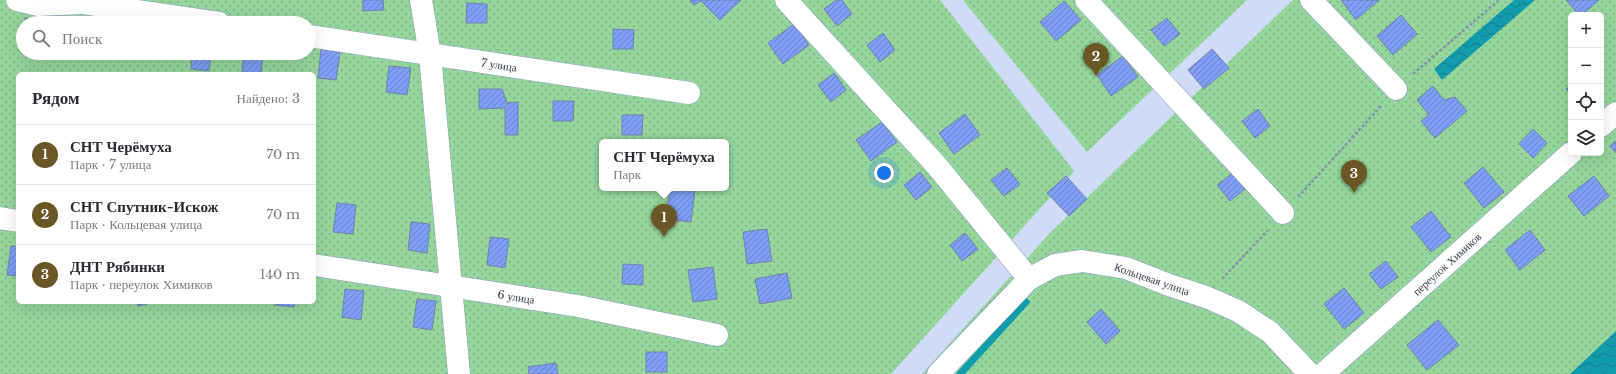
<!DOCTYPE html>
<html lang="ru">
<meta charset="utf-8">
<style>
body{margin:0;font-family:"Libre Baskerville",serif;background:#f2f2f3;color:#2b2b33}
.controls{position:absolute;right:12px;top:12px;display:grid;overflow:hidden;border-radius:6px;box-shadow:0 4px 16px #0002}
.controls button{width:36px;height:36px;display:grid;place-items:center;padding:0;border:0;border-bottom:1px solid #e1e1e2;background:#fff;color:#2b2b33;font:20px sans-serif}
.you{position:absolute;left:884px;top:173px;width:14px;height:14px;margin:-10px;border:3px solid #fff;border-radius:50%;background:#1a73e8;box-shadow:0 0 0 6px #1a73e833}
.badge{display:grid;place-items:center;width:26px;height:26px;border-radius:50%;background:#6b5726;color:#fff;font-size:13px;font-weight:700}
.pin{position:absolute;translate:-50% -33px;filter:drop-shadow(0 1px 2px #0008)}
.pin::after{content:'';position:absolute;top:21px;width:14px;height:12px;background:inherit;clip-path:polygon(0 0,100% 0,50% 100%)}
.popup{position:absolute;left:599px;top:139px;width:130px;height:52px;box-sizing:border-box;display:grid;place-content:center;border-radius:6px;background:#fff;filter:drop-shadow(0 1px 3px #0005);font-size:13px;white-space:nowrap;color:#7c7c81}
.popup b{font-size:15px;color:#2b2b33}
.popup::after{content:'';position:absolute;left:50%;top:100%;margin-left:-8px;border:8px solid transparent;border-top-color:#fff}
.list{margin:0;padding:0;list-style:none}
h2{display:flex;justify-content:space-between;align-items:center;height:52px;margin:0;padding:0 16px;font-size:17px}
h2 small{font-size:13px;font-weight:400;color:#7c7c81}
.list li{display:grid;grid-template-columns:26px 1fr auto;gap:12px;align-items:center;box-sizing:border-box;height:60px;padding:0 16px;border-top:1px solid #e1e1e2}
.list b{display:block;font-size:15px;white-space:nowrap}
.list p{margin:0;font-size:13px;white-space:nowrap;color:#7c7c81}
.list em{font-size:13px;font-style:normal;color:#7c7c81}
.icon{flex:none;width:22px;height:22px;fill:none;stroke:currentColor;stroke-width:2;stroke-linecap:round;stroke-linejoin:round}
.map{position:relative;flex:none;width:1616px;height:374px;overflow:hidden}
.search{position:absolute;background:#fff;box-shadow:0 4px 16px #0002;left:16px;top:16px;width:300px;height:44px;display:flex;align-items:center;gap:10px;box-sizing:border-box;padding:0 14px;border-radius:22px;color:#7c7c81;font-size:15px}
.panel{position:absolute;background:#fff;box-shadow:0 4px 16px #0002;left:16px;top:72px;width:300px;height:232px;border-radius:6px}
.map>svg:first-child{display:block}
.garden{fill:url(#garden-dots);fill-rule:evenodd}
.water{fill:url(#water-waves)}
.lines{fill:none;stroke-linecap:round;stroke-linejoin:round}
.stream{stroke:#129cab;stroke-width:7}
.building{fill:url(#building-hatch);stroke:#7182ac}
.minor-casing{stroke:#8697c3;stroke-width:23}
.path{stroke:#8892aa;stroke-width:2.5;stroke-dasharray:3 2;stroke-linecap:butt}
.minor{stroke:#fff;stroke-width:22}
.labels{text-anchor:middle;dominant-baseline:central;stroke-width:3.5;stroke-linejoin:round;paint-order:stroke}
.street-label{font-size:11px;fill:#353d4f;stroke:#fcfcfc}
</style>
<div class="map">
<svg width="1616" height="374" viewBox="0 0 1616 374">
<defs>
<pattern id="garden-dots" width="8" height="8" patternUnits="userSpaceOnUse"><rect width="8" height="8" fill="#95d69d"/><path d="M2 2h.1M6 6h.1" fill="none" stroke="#7aaf82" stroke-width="1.8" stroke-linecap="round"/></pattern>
<pattern id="water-waves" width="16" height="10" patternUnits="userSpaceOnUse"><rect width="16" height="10" fill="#129cab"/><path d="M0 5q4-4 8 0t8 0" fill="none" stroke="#12808e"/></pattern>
<pattern id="building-hatch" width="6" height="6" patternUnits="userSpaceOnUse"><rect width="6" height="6" fill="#7f9ef5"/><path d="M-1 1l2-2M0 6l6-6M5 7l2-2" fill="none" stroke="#6982c9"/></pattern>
</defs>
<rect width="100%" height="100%" fill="#cfdbf7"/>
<g class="garden">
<path d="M0,0H940L1074,171L891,374H0ZM23,23H309V53H23ZM18,74H314V302H18ZM602,142H726V188H602Z"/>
<polygon points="963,0 1247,0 1087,152"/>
<path d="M1293,0H1616V374H922L1050,233ZM1571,15H1601V153H1571Z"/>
</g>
<g class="water">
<polygon points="1514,0 1535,0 1442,80 1434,69"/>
<polygon points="1616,331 1616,374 1570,374"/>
</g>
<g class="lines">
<polyline class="stream" points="960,374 1026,302"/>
</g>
<g class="building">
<polygon points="363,0 383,0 384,10 363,11"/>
<polygon points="690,0 741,0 720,20 701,1 694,5"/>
<polygon points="836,0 842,0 852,14 837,26 824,9"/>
<polygon points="1341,0 1379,0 1356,20"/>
<polygon points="1566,0 1599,0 1582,15 1579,15"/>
<polygon points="1064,1 1081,20 1056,41 1040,22"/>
<polygon points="467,3 487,4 487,23 466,23"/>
<polygon points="1401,15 1417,34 1393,55 1377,36"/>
<polygon points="25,18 44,21 44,23 25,23"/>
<polygon points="1167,18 1180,34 1164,46 1151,30"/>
<polygon points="794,24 809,45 783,64 768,43"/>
<polygon points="613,29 634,30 633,49 613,49"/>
<polygon points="883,33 895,50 880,62 867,45"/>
<polygon points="321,49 340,52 336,80 318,78"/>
<polygon points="1212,49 1229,68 1204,89 1188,70"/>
<rect x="116" y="53" width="19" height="3"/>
<polygon points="192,53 211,53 209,71 191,69"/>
<polygon points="244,53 263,53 261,74 242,72"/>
<polygon points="1123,56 1138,77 1111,96 1097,75"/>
<polygon points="389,66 411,68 407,95 386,92"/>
<polygon points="834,73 846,90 831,102 818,85"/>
<polygon points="1571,85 1571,95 1566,89"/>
<polygon points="1433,86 1444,100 1455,97 1467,111 1435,138 1421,121 1429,115 1417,100"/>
<polygon points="479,89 502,89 507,103 518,102 518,135 505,135 505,108 479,109"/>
<polygon points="553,101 574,101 573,121 553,121"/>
<polygon points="1258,109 1270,126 1255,138 1242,121"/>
<polygon points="965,114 980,135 954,154 939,133"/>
<polygon points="622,115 643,115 642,135 622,135"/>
<polygon points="882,122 897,142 871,161 856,140"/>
<polygon points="1533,129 1547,143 1533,158 1519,144"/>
<polygon points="1616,141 1616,153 1610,146"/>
<polygon points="1483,167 1504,192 1484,208 1464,183"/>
<polygon points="1007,168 1020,184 1004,196 991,180"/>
<polygon points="920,172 932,187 916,200 904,185"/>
<polygon points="1233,173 1245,189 1230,201 1217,185"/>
<polygon points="1066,176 1087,199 1069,216 1047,193"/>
<polygon points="1594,176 1609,196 1584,216 1568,196"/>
<polygon points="670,188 695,190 691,222 666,219"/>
<polygon points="337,203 356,205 353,234 333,232"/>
<polygon points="1431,211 1451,237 1431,252 1411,227"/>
<polygon points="411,222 430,224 427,253 408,250"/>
<polygon points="767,229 772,261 747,264 743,232"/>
<polygon points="1530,230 1545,250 1520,270 1505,250"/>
<polygon points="965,233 978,249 962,261 950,245"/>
<polygon points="490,237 509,239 505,268 487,265"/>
<polygon points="11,246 18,247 18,276 7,275"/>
<polygon points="1386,261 1398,277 1381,289 1369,274"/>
<polygon points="623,264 643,265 643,285 622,284"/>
<polygon points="713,267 717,299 693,302 688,270"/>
<polygon points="787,273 792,298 760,304 755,279"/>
<polygon points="1344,288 1364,313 1344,329 1324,304"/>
<polygon points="345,289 364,291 361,320 342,317"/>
<polygon points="417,299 436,301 432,330 413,327"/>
<polygon points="137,302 155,302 138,306"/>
<polygon points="276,302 295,302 294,307 275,305"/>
<polygon points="1101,309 1120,331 1106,344 1087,322"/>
<polygon points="1438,320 1459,345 1427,370 1407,345"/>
<rect x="646" y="352" width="21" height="20"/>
<polygon points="556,363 558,374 529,374 528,367"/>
</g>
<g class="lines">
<g class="minor-casing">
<g id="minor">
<polyline points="17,0 38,5 83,3 86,0"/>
<polyline points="421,0 430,55 459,374"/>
<polyline points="786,0 937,166 1029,279"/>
<polyline points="1086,0 1283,213"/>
<polyline points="1311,0 1396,89"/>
<polyline points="83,3 219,23"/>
<polyline points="309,36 689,93"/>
<polyline points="1601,126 1616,113"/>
<polyline points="0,218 18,221"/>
<polyline points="314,265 578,306 717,335"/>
<polyline points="938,374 1029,279 1055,265 1082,261 1126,268 1169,285 1206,297 1238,311 1270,332 1310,374"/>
<polyline points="1323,374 1571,153"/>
</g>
</g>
<g class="path">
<polyline points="1413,74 1499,0"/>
<polyline points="1298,197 1381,106"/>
<polyline points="1222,279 1268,230"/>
</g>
<use href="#minor" class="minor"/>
</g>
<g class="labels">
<g class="street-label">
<text transform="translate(499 65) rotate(9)">7 улица</text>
<text transform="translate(1447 264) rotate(-42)">переулок Химиков</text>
<text transform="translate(1152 279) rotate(19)">Кольцевая улица</text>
<text transform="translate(516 297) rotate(9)">6 улица</text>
</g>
</g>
</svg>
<div class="controls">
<button>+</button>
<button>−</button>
<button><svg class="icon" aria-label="locate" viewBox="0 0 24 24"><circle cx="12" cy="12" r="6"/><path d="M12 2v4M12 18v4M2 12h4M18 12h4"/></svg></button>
<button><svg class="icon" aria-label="layers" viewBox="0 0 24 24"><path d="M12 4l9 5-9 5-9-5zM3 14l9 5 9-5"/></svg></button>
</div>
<div class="you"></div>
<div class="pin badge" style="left:664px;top:237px">1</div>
<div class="popup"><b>СНТ Черёмуха</b>Парк</div>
<div class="pin badge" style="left:1096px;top:76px">2</div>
<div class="pin badge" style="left:1354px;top:193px">3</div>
<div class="search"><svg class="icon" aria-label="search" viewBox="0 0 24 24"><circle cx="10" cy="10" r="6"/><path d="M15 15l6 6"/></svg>Поиск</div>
<section class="panel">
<h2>Рядом<small>Найдено: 3</small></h2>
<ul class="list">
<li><span class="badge">1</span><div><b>СНТ Черёмуха</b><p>Парк · 7 улица</p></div><em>70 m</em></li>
<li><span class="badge">2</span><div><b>СНТ Спутник-Искож</b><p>Парк · Кольцевая улица</p></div><em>70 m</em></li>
<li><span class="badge">3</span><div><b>ДНТ Рябинки</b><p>Парк · переулок Химиков</p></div><em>140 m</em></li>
</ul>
</section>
</div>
